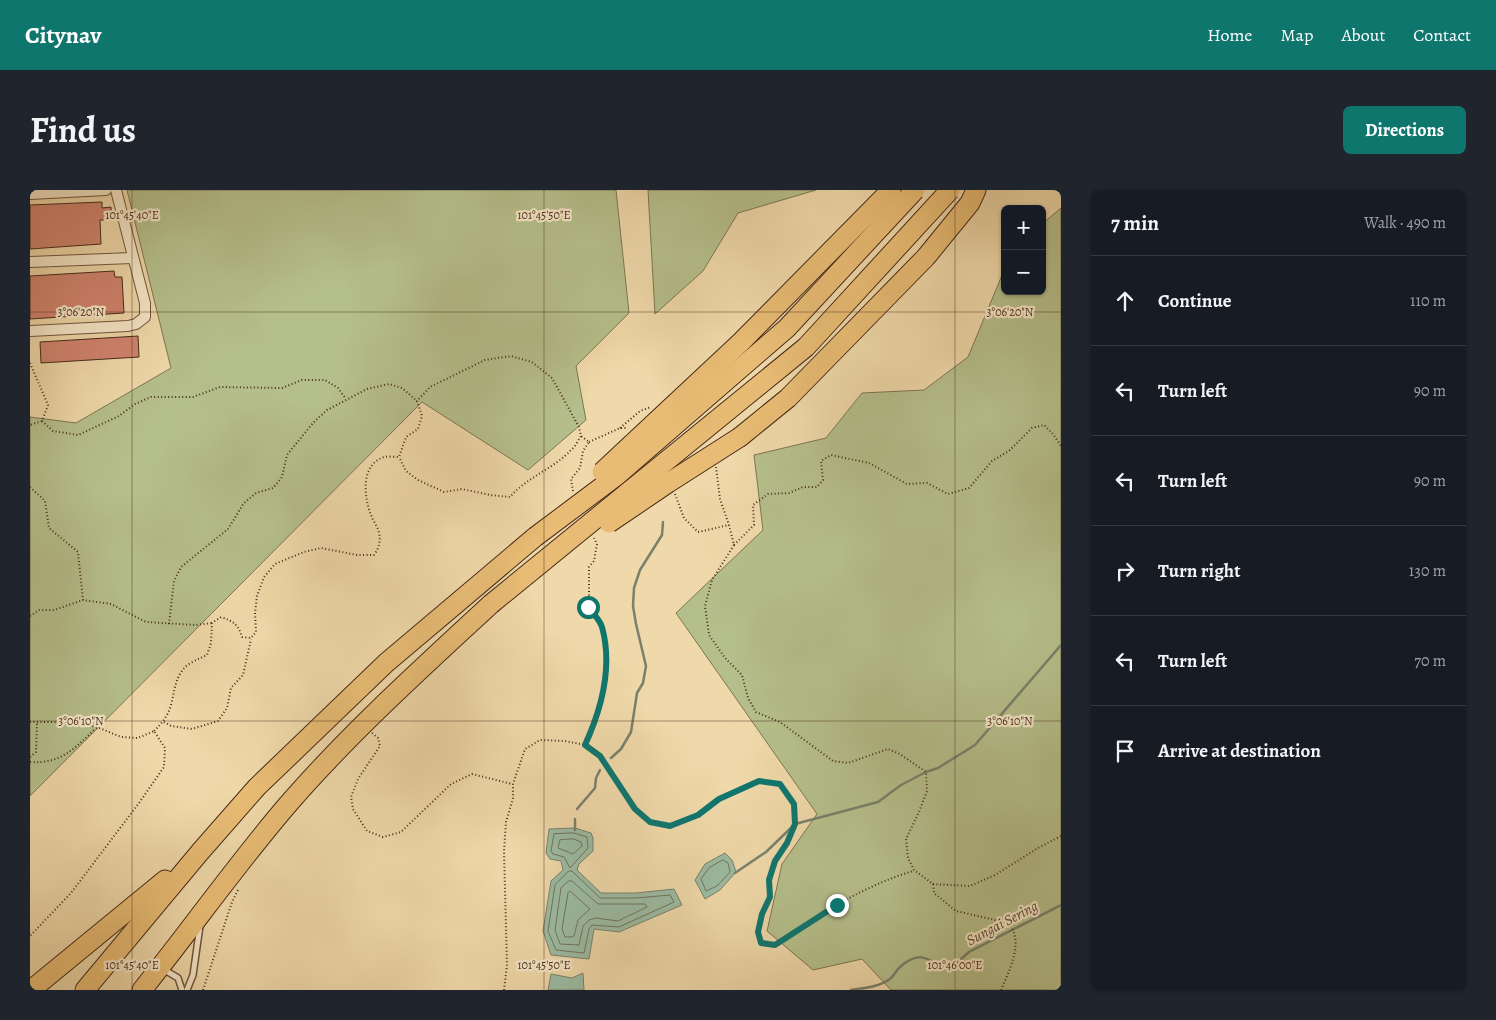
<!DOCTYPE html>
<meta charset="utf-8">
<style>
body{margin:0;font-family:Alegreya,serif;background:#20242c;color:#f1f3f6}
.controls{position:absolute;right:15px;top:15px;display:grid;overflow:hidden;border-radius:8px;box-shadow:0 1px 4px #0004}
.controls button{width:45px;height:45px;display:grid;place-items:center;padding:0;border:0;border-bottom:1px solid #363941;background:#171b24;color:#f1f3f6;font:25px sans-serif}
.stop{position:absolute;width:15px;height:15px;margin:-11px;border:4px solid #0f766e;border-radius:50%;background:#fff}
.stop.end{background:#0f766e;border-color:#fff;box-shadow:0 1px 5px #0008}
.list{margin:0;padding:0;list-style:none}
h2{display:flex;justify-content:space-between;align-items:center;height:65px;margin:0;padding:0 20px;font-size:21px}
h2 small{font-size:16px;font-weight:400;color:#9ea1a6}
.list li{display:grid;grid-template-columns:32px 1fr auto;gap:15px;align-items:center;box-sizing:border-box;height:90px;padding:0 20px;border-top:1px solid #363941}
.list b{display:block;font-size:19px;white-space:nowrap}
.list em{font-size:16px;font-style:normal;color:#9ea1a6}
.icon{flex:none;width:28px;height:28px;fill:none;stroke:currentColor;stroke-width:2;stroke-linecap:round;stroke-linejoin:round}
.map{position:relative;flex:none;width:1031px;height:800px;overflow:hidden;border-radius:8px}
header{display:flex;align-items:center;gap:30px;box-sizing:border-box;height:70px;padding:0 25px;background:#0f766e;color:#fff}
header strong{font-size:24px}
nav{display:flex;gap:28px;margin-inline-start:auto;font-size:18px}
.intro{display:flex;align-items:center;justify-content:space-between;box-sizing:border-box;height:120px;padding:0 30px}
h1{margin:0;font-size:35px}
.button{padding:12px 22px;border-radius:8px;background:#0f766e;color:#fff;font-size:18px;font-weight:700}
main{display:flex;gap:30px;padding:0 30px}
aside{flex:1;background:#171b24;border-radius:8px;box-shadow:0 1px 4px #0004}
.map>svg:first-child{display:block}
.green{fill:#b5bf8b;stroke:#7e7553}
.water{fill:#9bbba2;stroke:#79816c}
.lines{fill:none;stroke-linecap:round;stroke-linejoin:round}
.shore{stroke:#71735e;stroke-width:1}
.stream{stroke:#79816c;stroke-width:2.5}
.building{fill:#d0846e;stroke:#472b1b}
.lane-casing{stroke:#71563e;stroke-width:8}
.street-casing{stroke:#71563e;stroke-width:12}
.highway-casing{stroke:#472b1b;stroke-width:21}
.path{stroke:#472b1b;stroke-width:2;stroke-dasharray:1 2.5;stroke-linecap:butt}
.lane{stroke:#f5e6c7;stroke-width:5}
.street{stroke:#f5e6c7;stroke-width:10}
.highway{stroke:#e8bc74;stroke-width:19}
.highway-bridge-casing{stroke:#472b1b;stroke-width:21;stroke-linecap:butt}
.highway-bridge{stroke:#e8bc74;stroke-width:19}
.route{stroke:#0f766e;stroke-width:6}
.ticks{fill:none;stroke:#472b1b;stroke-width:1;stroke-opacity:0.45}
.labels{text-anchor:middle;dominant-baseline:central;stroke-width:4.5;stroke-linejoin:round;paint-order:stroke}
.water-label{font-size:15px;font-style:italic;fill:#584836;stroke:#f5e6c7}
.ticks-label{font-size:12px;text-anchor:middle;fill:#472b1b;stroke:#f5e6c7;stroke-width:4.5;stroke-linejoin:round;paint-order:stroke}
</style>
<header>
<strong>Citynav</strong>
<nav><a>Home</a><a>Map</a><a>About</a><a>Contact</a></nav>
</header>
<div class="intro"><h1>Find us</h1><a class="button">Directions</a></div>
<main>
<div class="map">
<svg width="1031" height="800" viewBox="0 0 1031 800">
<rect width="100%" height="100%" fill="#efd8a9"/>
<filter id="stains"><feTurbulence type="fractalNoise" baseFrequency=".004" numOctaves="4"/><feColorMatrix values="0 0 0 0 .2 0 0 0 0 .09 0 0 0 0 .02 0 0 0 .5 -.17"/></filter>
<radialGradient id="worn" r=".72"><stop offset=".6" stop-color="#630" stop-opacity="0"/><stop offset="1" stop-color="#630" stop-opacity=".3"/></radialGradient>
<g class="green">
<polygon points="97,0 586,0 599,123 546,176 556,230 498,280 392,212 0,606 0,227 46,233 141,178"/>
<polygon points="618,0 786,0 708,23 673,81 625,124"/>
<polygon points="1031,18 1031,800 861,800 832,769 783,780 737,741 752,674 787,624 646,423 733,340 724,265 796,248 832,203 894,200 938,167 975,78 975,101 1012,101 1012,34"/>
</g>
<g class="water">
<polygon points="545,638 561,643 563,648 563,661 549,674 547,680 571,703 606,703 644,699 652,715 589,742 564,739 559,769 521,765 513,741 521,691 533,680 531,671 520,669 516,663 519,639"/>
<polygon points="695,663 702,670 706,682 690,700 675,709 665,690 675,674"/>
<polygon points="553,783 554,800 518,800 521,784 542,788"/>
</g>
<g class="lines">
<g class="shore">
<polygon points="544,643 557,647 558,658 540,678 534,667 523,664 521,661 524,644"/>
<polygon points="544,649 551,652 552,656 543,664 528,658 530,650"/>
<polygon points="693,670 698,673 700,682 687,696 676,701 671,689 679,678"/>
<polygon points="539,681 542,681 570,708 606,708 640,705 644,712 589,737 562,735 559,739 554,763 526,760 518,741 525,695"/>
<polygon points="539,691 542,691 568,714 615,714 617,717 588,731 566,728 559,730 553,736 549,755 530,754 525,740 531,698"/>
<polygon points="540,701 560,719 548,730 544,746 541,747 535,747 532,739 538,703"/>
</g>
<g class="stream">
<polyline points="581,568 591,559 601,542 607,503 613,493 616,476 606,434 603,416 604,398 610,380 632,345 633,332"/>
<polyline points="547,619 565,598 566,588 570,580"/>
<polyline points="545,640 545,629"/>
<polyline points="705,683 736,662 765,634 848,612 871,595 896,582 908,578 945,555 1031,455"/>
<path d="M821,800C833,798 849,797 860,789C864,786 866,780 870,777C887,762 896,766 912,778L922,777L939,762L1031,715"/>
</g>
</g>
<g class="building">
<polygon points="72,12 72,18 81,17 82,30 70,30 71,54 0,59 0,15"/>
<polygon points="84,81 85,87 92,87 94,123 0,129 0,86"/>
<polygon points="108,146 109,167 11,173 10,152"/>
</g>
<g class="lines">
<g class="lane-casing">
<g id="lane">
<polyline points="133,779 148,788 152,800"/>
<polyline points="157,800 163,785 170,736"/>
</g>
</g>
<g class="street-casing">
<g id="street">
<polyline points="0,4 76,0"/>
<polyline points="0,72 102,68"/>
<polyline points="0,141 98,136 106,134 115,127 115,113 86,0"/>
</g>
</g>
<g class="highway-casing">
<g id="highway">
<polyline points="710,247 758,208 896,67 940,13 946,0"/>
<polyline points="1,800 135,690"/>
<polyline points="55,800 170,662 227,597 356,473 505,347"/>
<path d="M112,800C162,738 208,672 260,612C322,541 392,478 461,414"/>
</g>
</g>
<g class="path">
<polyline points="0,173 18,215 12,231 0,235"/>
<polyline points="12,231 23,241 48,245 89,226 105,214 121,207 163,207 190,197 252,198 272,190 295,190 308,198 316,209"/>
<polyline points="590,238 610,221 621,217"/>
<polyline points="559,252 590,238 598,238"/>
<path d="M686,277L690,309L699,335L704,355L682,390L675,416L679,445L695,468L712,485L718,508L726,522L750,532L803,571L818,573L858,559L870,564L896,582L897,601L889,622L876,649L878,668L884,680L903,694L904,703L926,721L978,733C995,751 979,781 971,800"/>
<polyline points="0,297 15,311 19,338 48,362 53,410 81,414 116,432 166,435 182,433"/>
<polyline points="543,301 541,289 550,278 553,261 559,252 551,246"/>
<polyline points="645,304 654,328 668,342 699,335"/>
<polyline points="704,355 724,335 723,315 738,304 759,303 773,297 787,297 793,290 791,271 801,265 839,273 877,294 897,293 918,304 939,298 962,271 979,261 1002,238 1014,235 1023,244 1031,256"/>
<polyline points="0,426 9,420 24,420 53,410"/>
<polyline points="139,434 144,391 151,377 198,339 214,313 226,303 243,298 252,287 257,265 283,233 297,220 337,199 359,194 372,198 387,211"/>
<polyline points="0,532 45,532 67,537 91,547 108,548 124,541 135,558 134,577 109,613 41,703 0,746"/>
<polyline points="134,532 141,536 162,539 188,531 197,518 201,498 213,485 221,449"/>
<path d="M124,541C132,533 138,526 141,515C145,500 145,484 159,474C165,470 171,468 177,465L181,453L182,433L191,427C203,431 208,434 212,447L221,448L226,442L225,423L227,406L234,387L245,374L274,362L291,358L327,365H344C349,358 351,351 349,343C348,337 343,331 341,325C334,307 330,275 354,267C358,266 364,267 369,267L376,247L388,239L392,226L387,211L400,197L455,170L481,166L502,172L522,188L549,237L551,246C548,250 546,256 542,259C525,278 497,287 480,307L460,305L432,299L414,302L388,290L376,281L369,267"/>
<polyline points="342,543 348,548 350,556 328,589 321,607 323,619 337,641 353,647 371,642 421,594 442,584 482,594"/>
<polyline points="555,555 564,534 574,504 576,469 572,435 559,417 559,377 564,371 567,354 564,348"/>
<polyline points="0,567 6,562 7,532"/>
<path d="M0,572C32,574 45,558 67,537"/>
<polyline points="903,694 940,696 965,685 1008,658 1031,646"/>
<polyline points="173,800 202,712 208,700"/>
<path d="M474,800L477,775L474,661L476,632L483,608V594L495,559L510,550L535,551L555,555L570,566L605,619L620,633L639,635L668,625L689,609L729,591L750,594L764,614L765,634L757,653L745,671L739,691L740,707L732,724L728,743L731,753L745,755C788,725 833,696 883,681"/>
</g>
<use href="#lane" class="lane"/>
<use href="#street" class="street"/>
<use href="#highway" class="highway"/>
<g class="highway-bridge-casing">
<g id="highway-bridge">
<polyline points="572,282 711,152 861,0"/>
<polyline points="579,333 638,293 710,247"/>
<polyline points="505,347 585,287 757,138 885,0"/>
<polyline points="461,414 776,157 920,0"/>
</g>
</g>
<use href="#highway-bridge" class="highway-bridge"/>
</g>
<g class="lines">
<path class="route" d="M558,417C563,423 570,430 572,437C583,477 572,518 555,555L570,566L605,619L620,632L640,636L668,625L689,609L729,591L750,594L764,614L765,634L757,653L745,671L739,690L740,707L732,724L728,742L731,753L745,755L807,715"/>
</g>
<path class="ticks" d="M102,0V800M514,0V800M925,0V800M0,122H1031M0,531H1031"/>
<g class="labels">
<g class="water-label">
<text transform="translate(972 733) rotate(-28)">Sungai Sering</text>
</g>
</g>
<g class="ticks-label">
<text x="102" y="29">101°45'40"E</text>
<text x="514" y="29">101°45'50"E</text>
<text x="51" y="126">3°06'20"N</text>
<text x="980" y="126">3°06'20"N</text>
<text x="51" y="535">3°06'10"N</text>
<text x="980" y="535">3°06'10"N</text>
<text x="102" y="779">101°45'40"E</text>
<text x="514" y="779">101°45'50"E</text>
<text x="925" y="779">101°46'00"E</text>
</g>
<rect width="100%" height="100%" filter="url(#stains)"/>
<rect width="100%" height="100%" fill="url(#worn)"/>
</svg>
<div class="controls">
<button>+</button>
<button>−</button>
</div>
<div class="stop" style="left:558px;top:417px"></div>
<div class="stop end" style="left:807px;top:715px"></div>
</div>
<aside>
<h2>7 min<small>Walk · 490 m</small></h2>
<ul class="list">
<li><svg class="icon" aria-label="ahead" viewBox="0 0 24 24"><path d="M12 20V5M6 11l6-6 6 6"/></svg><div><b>Continue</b></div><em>110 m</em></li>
<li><svg class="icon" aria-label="left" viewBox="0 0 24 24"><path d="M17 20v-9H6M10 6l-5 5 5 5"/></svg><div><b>Turn left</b></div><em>90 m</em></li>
<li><svg class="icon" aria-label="left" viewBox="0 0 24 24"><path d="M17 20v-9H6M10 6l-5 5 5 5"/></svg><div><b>Turn left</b></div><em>90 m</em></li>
<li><svg class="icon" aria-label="right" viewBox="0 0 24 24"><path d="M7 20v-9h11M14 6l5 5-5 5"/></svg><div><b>Turn right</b></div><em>130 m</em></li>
<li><svg class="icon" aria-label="left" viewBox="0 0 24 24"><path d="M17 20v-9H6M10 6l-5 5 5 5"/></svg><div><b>Turn left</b></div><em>70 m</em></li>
<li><svg class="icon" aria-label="arrive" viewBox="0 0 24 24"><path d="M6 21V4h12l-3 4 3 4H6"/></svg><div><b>Arrive at destination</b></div></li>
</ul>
</aside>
</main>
